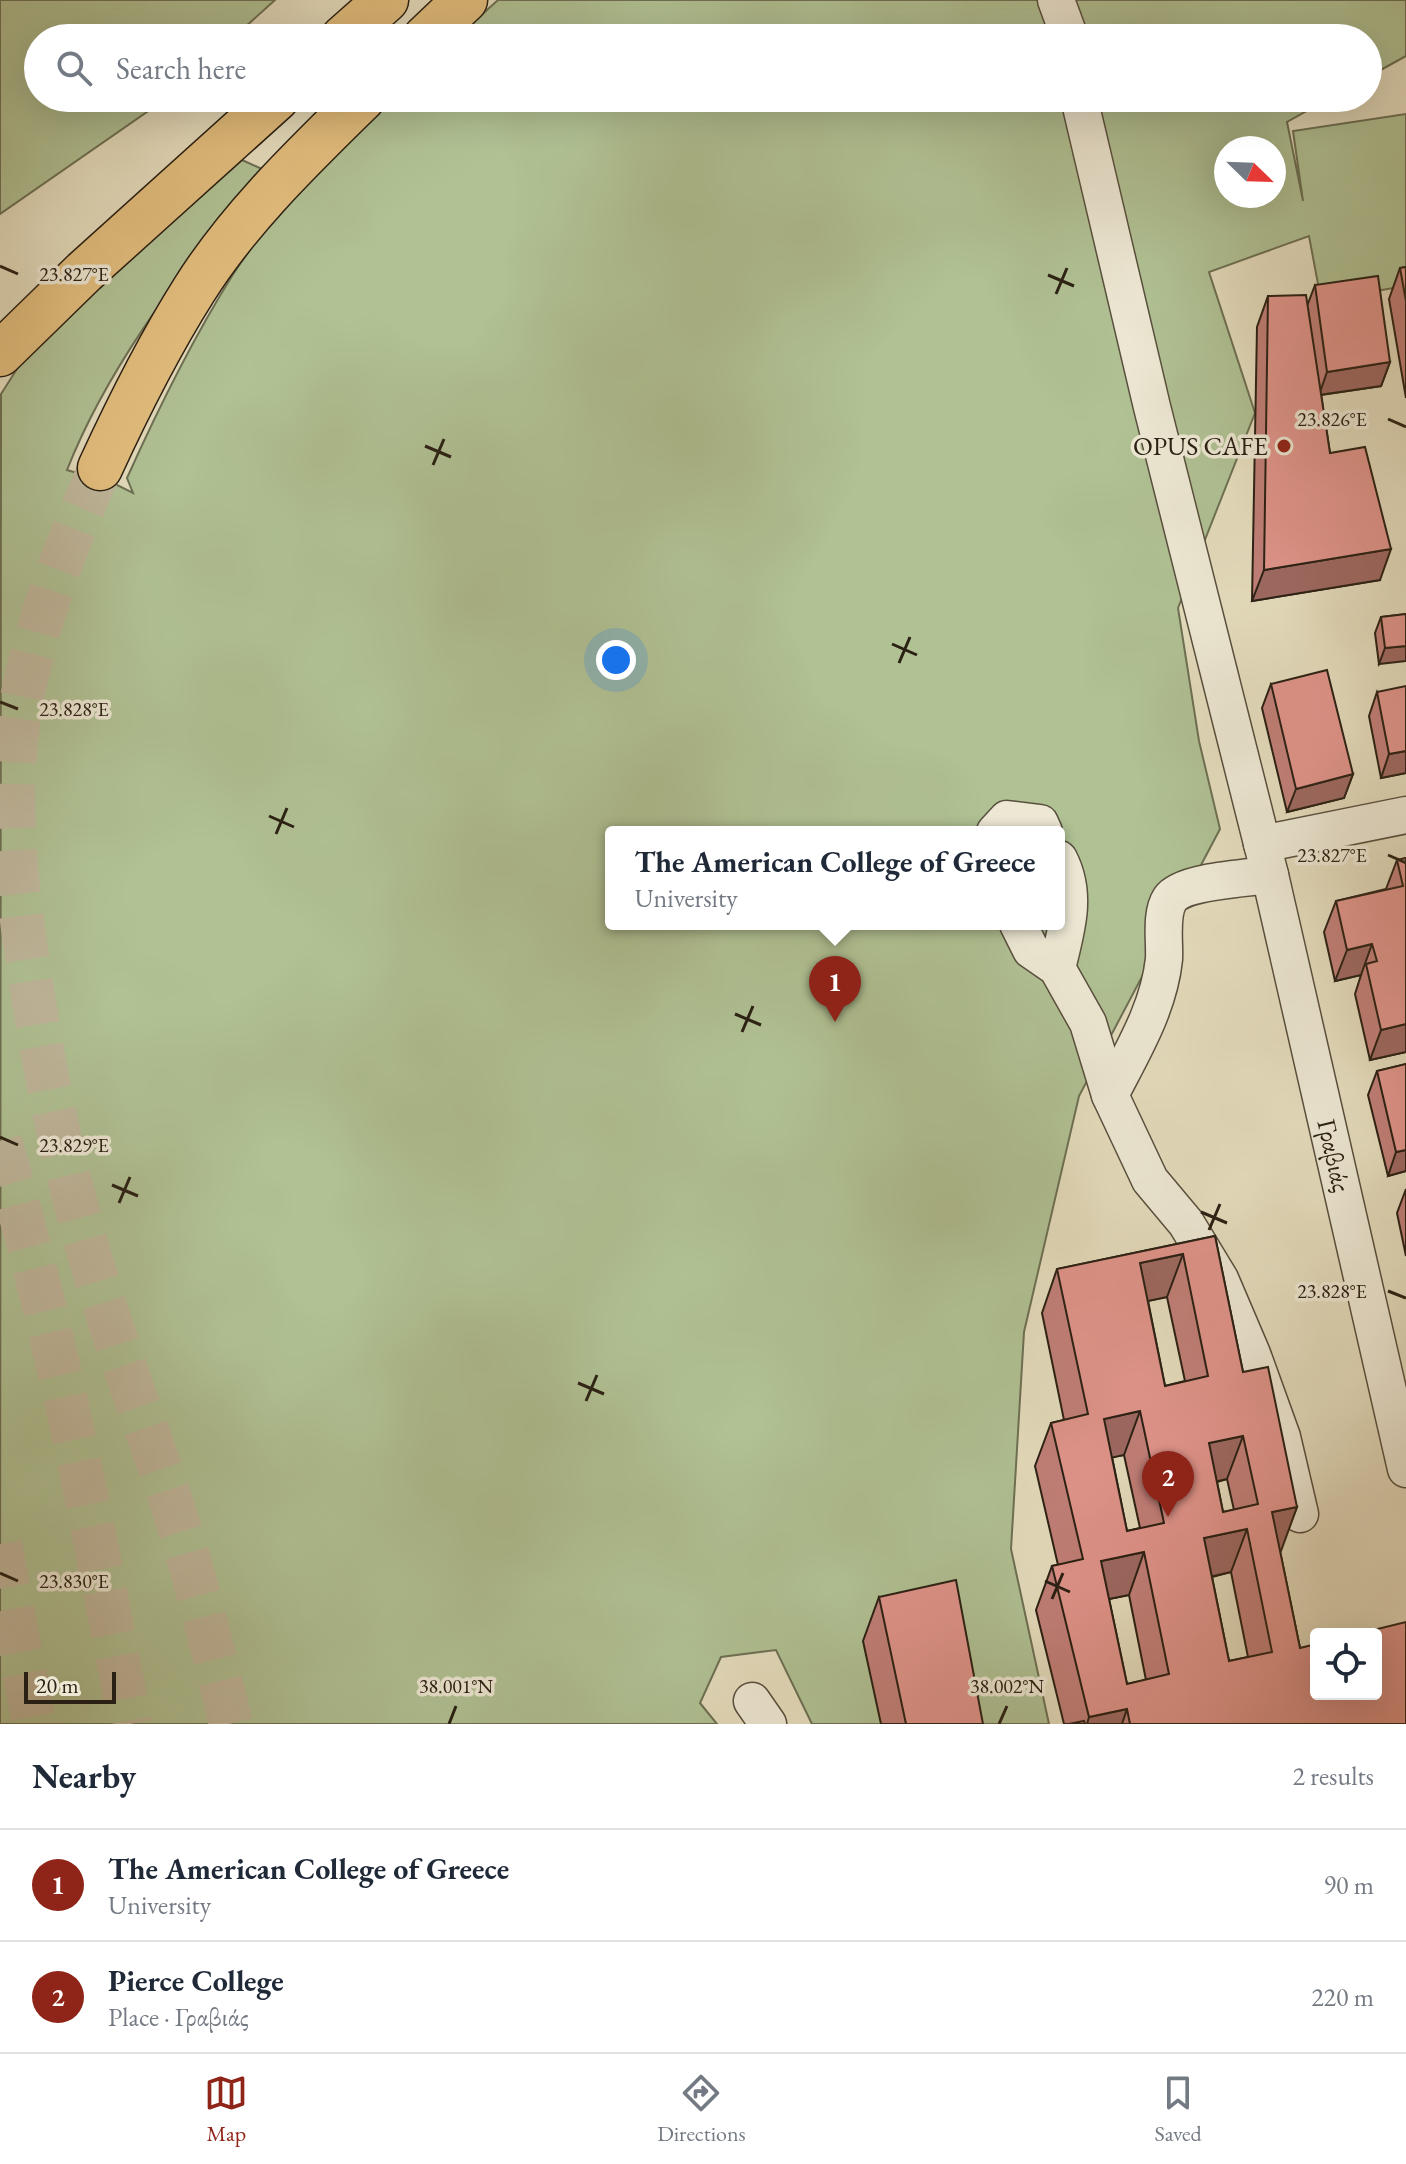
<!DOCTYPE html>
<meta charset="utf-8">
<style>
body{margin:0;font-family:"EB Garamond",serif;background:#f2f2f3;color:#1f2937}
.controls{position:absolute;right:24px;bottom:24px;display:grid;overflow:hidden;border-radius:8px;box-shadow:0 8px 32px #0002}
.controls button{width:72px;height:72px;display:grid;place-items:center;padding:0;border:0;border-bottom:2px solid #e0e1e3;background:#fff;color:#1f2937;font:40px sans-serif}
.compass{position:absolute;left:1214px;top:136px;width:72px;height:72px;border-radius:50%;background:#fff;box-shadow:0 8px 32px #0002;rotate:113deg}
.scale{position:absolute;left:24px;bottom:20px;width:92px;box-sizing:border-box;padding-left:8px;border:4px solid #2a2014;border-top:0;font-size:22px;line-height:28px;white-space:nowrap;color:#2a2014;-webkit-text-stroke:6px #ede8d4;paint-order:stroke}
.you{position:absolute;left:616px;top:660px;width:28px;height:28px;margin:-20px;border:6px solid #fff;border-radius:50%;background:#1a73e8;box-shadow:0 0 0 12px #1a73e833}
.badge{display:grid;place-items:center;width:52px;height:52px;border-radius:50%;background:#8f2418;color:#fff;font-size:26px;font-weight:700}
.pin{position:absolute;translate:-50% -66px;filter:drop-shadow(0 2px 4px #0008)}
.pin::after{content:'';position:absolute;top:42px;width:28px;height:24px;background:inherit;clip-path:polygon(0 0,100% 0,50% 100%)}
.popup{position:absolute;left:605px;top:826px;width:460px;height:104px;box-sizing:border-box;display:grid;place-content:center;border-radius:8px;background:#fff;filter:drop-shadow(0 2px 6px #0005);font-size:26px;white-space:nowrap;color:#747a83}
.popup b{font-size:30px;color:#1f2937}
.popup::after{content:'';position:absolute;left:50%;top:100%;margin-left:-16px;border:16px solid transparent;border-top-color:#fff}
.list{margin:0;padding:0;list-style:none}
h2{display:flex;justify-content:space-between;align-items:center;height:104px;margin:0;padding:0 32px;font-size:34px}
h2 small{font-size:26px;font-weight:400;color:#747a83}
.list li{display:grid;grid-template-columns:52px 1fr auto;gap:24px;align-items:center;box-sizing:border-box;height:112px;padding:0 32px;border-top:2px solid #e0e1e3}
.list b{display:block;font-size:30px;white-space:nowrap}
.list p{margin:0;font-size:26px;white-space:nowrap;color:#747a83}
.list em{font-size:26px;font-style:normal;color:#747a83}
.icon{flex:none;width:44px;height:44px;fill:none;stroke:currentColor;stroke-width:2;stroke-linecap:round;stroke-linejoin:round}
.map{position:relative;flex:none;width:1406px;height:1724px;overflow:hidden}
.search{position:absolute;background:#fff;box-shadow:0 8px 32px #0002;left:24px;right:24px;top:24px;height:88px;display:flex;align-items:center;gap:20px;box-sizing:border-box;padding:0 28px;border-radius:44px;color:#747a83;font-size:30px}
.sheet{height:328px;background:#fff}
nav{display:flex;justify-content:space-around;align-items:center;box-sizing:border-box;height:112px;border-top:2px solid #e0e1e3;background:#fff;font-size:22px;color:#747a83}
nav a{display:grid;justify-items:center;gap:4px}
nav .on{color:#8f2418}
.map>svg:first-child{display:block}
.green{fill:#b0c194;stroke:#6d7054;stroke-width:2;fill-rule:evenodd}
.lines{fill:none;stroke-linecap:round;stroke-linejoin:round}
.highway-tunnel{stroke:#bfb69b;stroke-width:44;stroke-dasharray:44 22;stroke-linecap:butt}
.minor-casing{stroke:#584f3e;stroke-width:39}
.highway-casing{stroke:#2a2014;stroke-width:47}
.minor{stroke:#ede8d4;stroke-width:36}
.highway{stroke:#e2be7e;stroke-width:44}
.wall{fill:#c17f78;stroke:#2a2014;stroke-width:2;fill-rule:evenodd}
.shaded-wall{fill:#9d6861;stroke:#2a2014;stroke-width:2}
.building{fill:#e0948b;stroke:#2a2014;stroke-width:2;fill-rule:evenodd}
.ticks{fill:none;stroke:#2a2014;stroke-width:3}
.poi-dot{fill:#8f2418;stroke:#ede8d4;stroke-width:3}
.labels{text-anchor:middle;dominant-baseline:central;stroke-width:7;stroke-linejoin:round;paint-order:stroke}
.poi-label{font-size:26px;fill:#2a2014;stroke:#ede8d4;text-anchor:end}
.street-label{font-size:26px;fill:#2a2014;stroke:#ede8d4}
.ticks-label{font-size:20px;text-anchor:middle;fill:#2a2014;stroke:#ede8d4;stroke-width:7;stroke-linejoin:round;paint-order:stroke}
</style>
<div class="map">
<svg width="1406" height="1724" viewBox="0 0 1406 1724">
<rect width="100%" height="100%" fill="#e4dcbd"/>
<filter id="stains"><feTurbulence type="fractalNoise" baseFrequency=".0025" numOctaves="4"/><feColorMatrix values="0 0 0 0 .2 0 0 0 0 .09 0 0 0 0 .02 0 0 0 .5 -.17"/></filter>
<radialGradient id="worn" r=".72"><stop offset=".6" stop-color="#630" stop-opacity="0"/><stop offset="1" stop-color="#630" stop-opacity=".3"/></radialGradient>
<g class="green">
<polygon points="0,0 275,0 233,38 38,38 38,98 167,98 0,214"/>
<polygon points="498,0 1406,0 1406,56 1368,77 1368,38 456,38"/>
<path d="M392,98H1330L1287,122L1303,201L1293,131L1406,114V286L1321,300L1309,236L1209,272L1255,413L1178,608L1199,741L1220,829L1079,1096L1024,1332L1011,1549L1049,1724H812L776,1650L721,1657L700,1703L717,1724H0L1,394L31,347L242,160L262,169C190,263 111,358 67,470L115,484L133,493L127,478C158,409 192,340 232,276C275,209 335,152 392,98ZM1226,148H1274V196H1226ZM611,832H1059V924H611Z"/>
</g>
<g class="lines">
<g class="highway-tunnel">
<path d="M100,468C66,546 35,624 20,709C6,797 16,888 30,975C45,1080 68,1185 99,1287C126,1377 161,1464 187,1553C203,1610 217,1667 231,1724"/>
<path d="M0,1141C56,1332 94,1529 130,1724"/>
<polyline points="0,1544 34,1724"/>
</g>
<g class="minor-casing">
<g id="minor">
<polyline points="1056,0 1070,38"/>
<path id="s1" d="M1079,98L1152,407L1270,875L1406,1469"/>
<polyline points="995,832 1007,819 1040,823 1044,832"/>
<polyline points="1262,844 1406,815"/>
<polyline points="1018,924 1031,950 1057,968 1088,1023 1110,1095 1150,1180 1186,1223 1220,1279 1252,1354 1282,1437 1300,1514"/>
<path d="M1057,968C1066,931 1078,895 1059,859"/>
<path d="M1110,1095C1132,1052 1159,1008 1164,959C1165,942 1160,914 1170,899C1182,881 1249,878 1270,875"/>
<polyline points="752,1701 768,1724"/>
</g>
</g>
<g class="highway-casing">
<g id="highway">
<polyline points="343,38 386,0"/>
<polyline points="425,38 465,0"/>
<polyline points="0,354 84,272 277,98"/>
<path d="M100,468C128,407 158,347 194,290C239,218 303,157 363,98"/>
</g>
</g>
<use href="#minor" class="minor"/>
<use href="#highway" class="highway"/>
</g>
<g class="wall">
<polygon points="1406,267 1406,398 1389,299 1400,268"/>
<polygon points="1315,285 1390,362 1381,386 1321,395 1330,453 1380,580 1252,601 1257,327 1268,296 1307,306"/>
<polygon points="1406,614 1379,664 1375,633 1381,617"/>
<polygon points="1271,684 1353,774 1344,798 1287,812 1262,708"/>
<polygon points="1377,692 1406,773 1381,778 1369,716"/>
<polygon points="1406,858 1406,1052 1370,1060 1355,994 1361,975 1335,981 1324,932 1336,901 1386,889 1397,860"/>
<polygon points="1406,1064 1406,1171 1388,1176 1368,1095 1377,1071"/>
<polygon points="1406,1189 1406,1256 1397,1213"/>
<path d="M1215,1236L1243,1372L1297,1507L1280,1551L1300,1648L1406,1724H1064L1036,1610L1052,1566L1058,1565L1035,1466L1051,1423L1064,1420L1042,1313L1057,1269ZM1167,1297L1185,1381L1165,1386L1148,1301ZM1124,1455L1140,1528L1127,1531L1112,1457ZM1227,1479L1234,1510L1223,1512L1217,1482ZM1231,1572L1248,1657L1229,1661L1212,1577ZM1129,1595L1146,1680L1127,1684L1109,1599Z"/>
<polygon points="879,1597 983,1724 881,1724 863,1641"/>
</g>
<g class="shaded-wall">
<polygon points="1390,362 1381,386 1319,395 1327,372"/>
<polygon points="1391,549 1380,580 1252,601 1264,570"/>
<polygon points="1406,646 1406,661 1379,664 1385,648"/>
<polygon points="1406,751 1406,773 1381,778 1389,754"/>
<polygon points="1353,774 1344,798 1287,812 1296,789"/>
<polygon points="1372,944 1361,975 1335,981 1347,950"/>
<polygon points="1406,1024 1406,1052 1370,1060 1381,1030"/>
<polygon points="1406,1150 1406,1171 1388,1176 1396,1152"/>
<polygon points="1183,1254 1167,1297 1124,1306 1140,1263"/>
<polygon points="1140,1411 1124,1455 1088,1463 1104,1419"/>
<polygon points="1243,1436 1227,1479 1193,1487 1209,1443"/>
<polygon points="1297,1507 1281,1551 1256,1556 1272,1512"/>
<polygon points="1247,1529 1231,1572 1188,1582 1204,1538"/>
<polygon points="1144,1552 1129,1595 1085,1604 1101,1561"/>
<polygon points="1127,1709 1122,1724 1087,1724 1089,1717"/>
</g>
<g class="building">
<polygon points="1406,267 1406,301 1400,268"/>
<polygon points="1378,276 1390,362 1327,372 1315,285"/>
<polygon points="1306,295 1330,453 1365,447 1391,549 1264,570 1268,296"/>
<polygon points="1406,614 1406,646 1385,648 1381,617"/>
<polygon points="1327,670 1353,774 1296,789 1271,684"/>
<polygon points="1406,686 1406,751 1389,754 1377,692"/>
<polygon points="1406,858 1406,1024 1381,1030 1366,964 1377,961 1372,944 1347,950 1336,901 1403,886 1397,860"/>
<polygon points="1406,1064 1406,1150 1396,1152 1377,1071"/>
<path d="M1215,1236L1243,1372L1268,1367L1297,1507L1272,1512L1300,1648L1316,1644V1694H1376V1634H1357L1406,1622V1724H1130L1127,1709L1089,1717L1052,1566L1083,1559L1051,1423L1088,1414L1057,1269ZM1183,1254L1208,1376L1165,1386L1140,1263ZM1140,1411L1164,1523L1127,1531L1104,1419ZM1243,1436L1258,1504L1223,1512L1209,1443ZM1247,1529L1272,1652L1229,1661L1204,1538ZM1144,1552L1169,1674L1127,1684L1101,1561Z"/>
<polygon points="956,1580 983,1724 906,1724 879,1597"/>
<polygon points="1084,1721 1085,1724 1069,1724"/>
</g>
<path class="ticks" d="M0,266L18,274M1048,275L1074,286M1056,294L1067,268M1388,419L1406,427M425,446L451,457M433,465L444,439M892,644L917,655M899,663L910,637M0,702L18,709M269,816L294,827M276,834L287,808M1388,855L1406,863M735,1014L761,1025M742,1032L753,1006M0,1137L18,1145M112,1185L138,1196M119,1203L130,1177M1201,1212L1227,1223M1209,1230L1220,1204M1388,1291L1406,1298M578,1383L604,1394M586,1401L597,1375M0,1573L18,1581M1045,1581L1070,1592M1052,1599L1063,1573M449,1724L456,1706M999,1724L1007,1706"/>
<circle class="poi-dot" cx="1284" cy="446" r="8"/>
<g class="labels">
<g class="poi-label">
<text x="1268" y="446">OPUS CAFE</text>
</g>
<g class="street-label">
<text stroke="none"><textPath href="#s1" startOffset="1088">Γραβιάς</textPath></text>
</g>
</g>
<g class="ticks-label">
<text x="74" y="281">23.827°E</text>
<text x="1332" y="426">23.826°E</text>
<text x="74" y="716">23.828°E</text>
<text x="1332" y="862">23.827°E</text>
<text x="74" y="1152">23.829°E</text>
<text x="1332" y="1298">23.828°E</text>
<text x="74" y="1588">23.830°E</text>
<text x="456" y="1693">38.001°N</text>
<text x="1007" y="1693">38.002°N</text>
</g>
<rect width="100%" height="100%" filter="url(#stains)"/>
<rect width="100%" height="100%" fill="url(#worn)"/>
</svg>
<div class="controls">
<button><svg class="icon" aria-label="locate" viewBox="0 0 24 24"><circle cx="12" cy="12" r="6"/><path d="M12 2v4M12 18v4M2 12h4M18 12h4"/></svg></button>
</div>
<svg class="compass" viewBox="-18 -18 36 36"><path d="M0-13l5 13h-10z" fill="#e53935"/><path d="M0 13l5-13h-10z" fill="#747a83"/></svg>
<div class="scale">20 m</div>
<div class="you"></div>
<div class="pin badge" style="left:835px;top:1022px">1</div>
<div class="popup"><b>The American College of Greece</b>University</div>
<div class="pin badge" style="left:1168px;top:1517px">2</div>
<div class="search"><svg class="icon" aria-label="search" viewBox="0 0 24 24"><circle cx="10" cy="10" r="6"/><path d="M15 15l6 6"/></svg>Search here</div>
</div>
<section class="sheet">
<h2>Nearby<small>2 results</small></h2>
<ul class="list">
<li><span class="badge">1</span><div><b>The American College of Greece</b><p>University</p></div><em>90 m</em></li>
<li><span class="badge">2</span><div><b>Pierce College</b><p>Place · Γραβιάς</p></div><em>220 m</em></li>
</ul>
</section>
<nav>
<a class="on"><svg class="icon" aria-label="map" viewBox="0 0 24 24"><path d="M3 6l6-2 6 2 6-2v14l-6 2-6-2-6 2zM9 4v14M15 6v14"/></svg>Map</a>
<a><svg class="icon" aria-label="directions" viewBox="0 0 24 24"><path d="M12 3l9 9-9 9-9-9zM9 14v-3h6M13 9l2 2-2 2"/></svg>Directions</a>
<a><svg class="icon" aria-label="saved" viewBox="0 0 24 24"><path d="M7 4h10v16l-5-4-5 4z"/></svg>Saved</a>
</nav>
